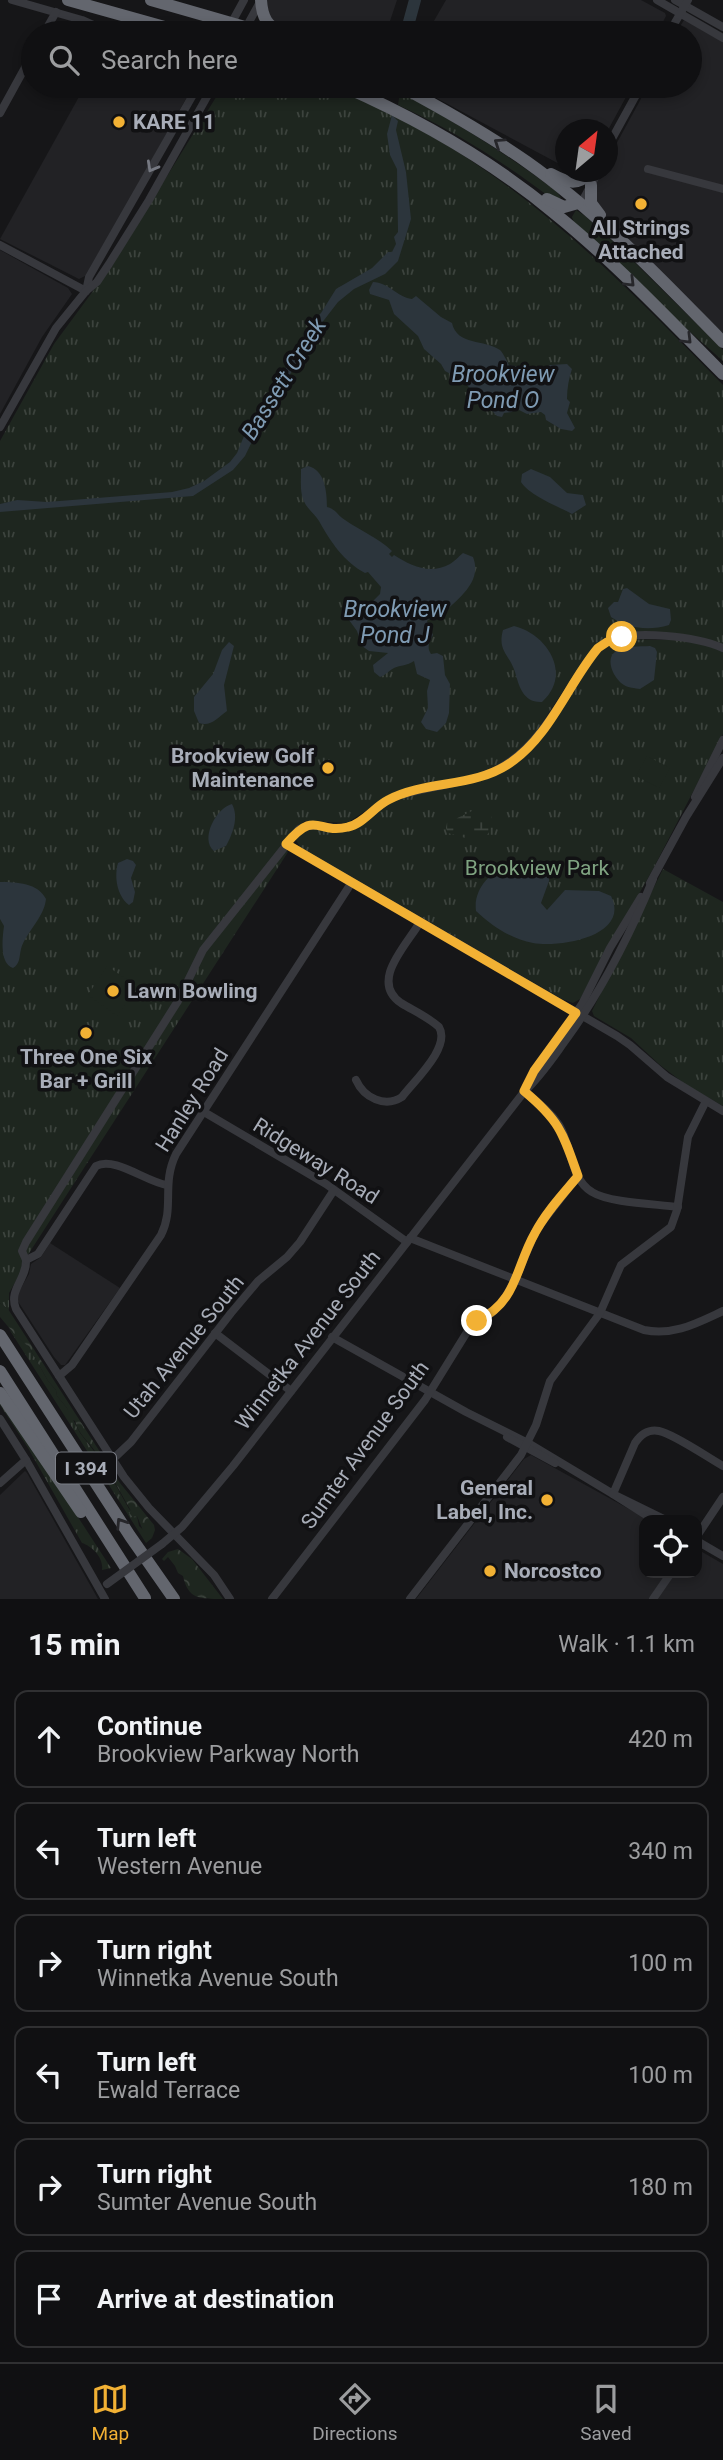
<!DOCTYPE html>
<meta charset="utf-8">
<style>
body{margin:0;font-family:Roboto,sans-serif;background:#1e1e20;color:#f1f3f6}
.controls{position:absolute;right:21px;bottom:21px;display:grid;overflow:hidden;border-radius:14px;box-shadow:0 4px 10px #0003}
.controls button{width:63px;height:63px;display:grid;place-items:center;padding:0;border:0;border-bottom:2px solid #303032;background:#101012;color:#f1f3f6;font:35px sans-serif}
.compass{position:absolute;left:555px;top:119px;width:63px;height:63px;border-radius:50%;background:#101012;box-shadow:0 4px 10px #0003;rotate:29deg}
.stop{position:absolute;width:21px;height:21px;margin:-16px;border:5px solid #f2b134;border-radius:50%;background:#fff}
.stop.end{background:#f2b134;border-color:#fff;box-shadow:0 2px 7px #0008}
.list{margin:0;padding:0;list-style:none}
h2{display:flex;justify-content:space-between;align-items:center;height:91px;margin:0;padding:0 28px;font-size:30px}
h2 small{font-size:23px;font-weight:400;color:#9c9d9f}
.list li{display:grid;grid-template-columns:46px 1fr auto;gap:21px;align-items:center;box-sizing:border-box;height:98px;margin:0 14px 14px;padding:0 14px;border:2px solid #303032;border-radius:14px}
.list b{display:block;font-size:26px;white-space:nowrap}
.list p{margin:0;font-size:23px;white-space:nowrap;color:#9c9d9f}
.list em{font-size:23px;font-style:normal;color:#9c9d9f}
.icon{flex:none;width:38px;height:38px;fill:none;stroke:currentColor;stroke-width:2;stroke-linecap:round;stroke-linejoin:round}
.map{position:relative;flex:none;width:723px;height:1599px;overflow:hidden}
.search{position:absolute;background:#101012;box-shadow:0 4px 10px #0003;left:21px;right:21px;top:21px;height:77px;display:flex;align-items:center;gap:18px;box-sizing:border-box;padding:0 24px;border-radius:38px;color:#9c9d9f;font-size:26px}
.sheet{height:763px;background:#101012}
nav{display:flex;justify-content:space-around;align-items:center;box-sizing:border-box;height:98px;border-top:2px solid #303032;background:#101012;font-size:19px;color:#9c9d9f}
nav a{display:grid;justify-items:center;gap:4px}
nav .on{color:#f2b134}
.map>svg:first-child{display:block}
.built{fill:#222225}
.grass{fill:url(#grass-tufts)}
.forest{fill:url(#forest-crowns)}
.wetland{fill:url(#wetland-marsh)}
.pitch{fill:#1e261f}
.water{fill:#2c353c}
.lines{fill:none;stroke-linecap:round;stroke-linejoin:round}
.river{stroke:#2c353c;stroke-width:12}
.minor{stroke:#37383d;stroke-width:8}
.highway{stroke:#63666e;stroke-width:12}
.minor-bridge{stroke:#37383d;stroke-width:8}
.oneway{stroke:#26262a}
.oneway2{stroke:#757881}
.route{stroke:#f2b134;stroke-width:9}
.poi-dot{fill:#f2b134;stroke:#111113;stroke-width:2.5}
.labels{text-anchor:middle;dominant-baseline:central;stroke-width:7;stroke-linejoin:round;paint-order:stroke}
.shield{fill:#111113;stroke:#7b7e86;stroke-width:2}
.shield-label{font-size:19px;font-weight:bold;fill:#a8adb8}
.poi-label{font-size:21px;font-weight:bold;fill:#a8adb8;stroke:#111113;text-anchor:start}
.park-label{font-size:21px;fill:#7fa381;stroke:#111113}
.street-label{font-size:21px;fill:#a8adb8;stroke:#111113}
.water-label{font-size:23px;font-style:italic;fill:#7f9bb3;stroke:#111113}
</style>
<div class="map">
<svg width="723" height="1599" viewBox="0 0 723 1599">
<defs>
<pattern id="grass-tufts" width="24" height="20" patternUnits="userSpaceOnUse" patternTransform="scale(1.75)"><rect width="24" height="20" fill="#1e261f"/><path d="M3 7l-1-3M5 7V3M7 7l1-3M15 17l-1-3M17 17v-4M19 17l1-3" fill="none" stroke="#3c433d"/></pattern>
<pattern id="forest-crowns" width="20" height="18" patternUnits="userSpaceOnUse" patternTransform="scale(1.75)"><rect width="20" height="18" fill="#1e261f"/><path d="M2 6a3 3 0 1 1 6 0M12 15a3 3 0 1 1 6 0" fill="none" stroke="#3c433d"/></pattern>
<pattern id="wetland-marsh" width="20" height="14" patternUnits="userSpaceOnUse" patternTransform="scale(1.75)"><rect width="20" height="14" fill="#1e261f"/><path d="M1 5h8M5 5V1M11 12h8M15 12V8" fill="none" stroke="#3c433d"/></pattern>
</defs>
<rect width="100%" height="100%" fill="#161618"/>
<g class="built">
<polygon points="266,0 397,0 386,33 291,33 271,24"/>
<polygon points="446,0 641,0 665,13 666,16 657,33 427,33"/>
<polygon points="684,20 723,42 723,335 585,201 601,172 608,172 608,159 648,86 690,86 690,33 676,33"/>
<polygon points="85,86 193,86 120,217 85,276 79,279 0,239"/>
<polygon points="414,86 632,86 608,130 566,130 565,167"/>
<polygon points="0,250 68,288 72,294 42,337 0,414"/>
<polygon points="50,1243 120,1288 65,1365 61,1365 54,1357 17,1300 17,1295 29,1274 31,1264 41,1257"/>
<polygon points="531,1455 649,1520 644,1520 644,1573 697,1573 697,1549 723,1564 723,1599 416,1599 524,1459"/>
<polygon points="25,1471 27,1473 98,1599 0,1599 0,1495"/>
</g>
<g class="grass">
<path d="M223,86C253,86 294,82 324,86C343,88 369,104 387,113C520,176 621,281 723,385V734L653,869L580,999L573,1003L562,999L300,847L296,840C305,819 327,836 344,830C362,822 378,808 396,801C449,779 490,791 535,746L596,655C620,635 639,640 668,640L621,633L602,640L585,658L538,729L523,748L498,765L479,773L387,797L347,823L305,821L294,829L280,846L288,852L22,1264L21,1272L9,1293V1310L0,1303V441L54,344L110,268Z"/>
<path d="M400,92C455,122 507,154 557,192L561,198L555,201C505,163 455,131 398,105Z"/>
<polygon points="576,210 585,216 616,244 723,350 723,361 678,321 574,222 572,217"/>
<polygon points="663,869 723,902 723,1106 685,1084 660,1065 631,1038 594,1016 592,1011"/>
<polygon points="9,1329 29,1347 48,1381 56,1390 57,1396 67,1408 80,1433 104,1464 129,1509 137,1516 139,1526 152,1538 146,1543"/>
<path d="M0,1397L111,1568L102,1570C104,1558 92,1546 82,1543L28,1448L0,1405Z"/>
</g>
<g class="forest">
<path d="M0,1303L8,1309L120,1483L154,1525L155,1530L152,1538L144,1533L137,1516L133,1517L129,1513L131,1511L113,1479H110L109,1473L105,1470L106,1467C102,1462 100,1458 96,1453C90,1442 79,1436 75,1421L71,1419L67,1408L57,1396L56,1390L48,1381L29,1347L16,1336L0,1317Z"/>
<path d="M178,1549L192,1559L223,1599C199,1599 188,1599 183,1576L178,1573L175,1566L168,1557L164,1561L162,1559L168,1552Z"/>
</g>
<polygon class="wetland" points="476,809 487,810 492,817 490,830 486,837 469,839 448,833 446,828 447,823"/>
<g class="pitch">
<polygon points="647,756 670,768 659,788 636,776"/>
<polygon points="107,966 138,987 117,1016 88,995"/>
</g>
<g class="water">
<polygon points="392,115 398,121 396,130 406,172 411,219 398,261 385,274 354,289 338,302 321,324 265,415 245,456 233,470 193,496 0,512 0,504 17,500 47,502 172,492 189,488 204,481 230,462 237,453 251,419 278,382 311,323 321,313 336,289 372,268 388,252 392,252 396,244 394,237 398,232 397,169 390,155 387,134"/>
<path d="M373,282C388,282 397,297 412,299L416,296L441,317L452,323C457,346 485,339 500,350C503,353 507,361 509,365L541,370L550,365L567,364L572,369C569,378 567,388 567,399L570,402L567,413L575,428L572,431L561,429L546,420L545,415L541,412L527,414L515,408L512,412L504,413L502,417L497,416L462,380L445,371L441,364L424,349L418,336L394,314L389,300L370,294L369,290Z"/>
<path d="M308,466C325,470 327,492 327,507C336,509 338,516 345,520C361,531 377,537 392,551L389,554L392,557L394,555C411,566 430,575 450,564C455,561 458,557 463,553L473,557C484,585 452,602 438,619L431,617L427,621L433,635C430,641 426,647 431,654L437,653L443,656L445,675L450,684L449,713L446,723L437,732L426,729L421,722L428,708L427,691L430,680L417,674L414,661C407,666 401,665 394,668C388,671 386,675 380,677L374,672L373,665L388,653L369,651L362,646L357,631L349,620V613L358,603L373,601L380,594L381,587L368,572L365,573C344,562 330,541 319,521C314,513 306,508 303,499C300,491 301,480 301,471V469Z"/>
<path d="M531,469L550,477L567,493L583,495L586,505L572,514C557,506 529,495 521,482L522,474Z"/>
<path d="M627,588L649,604L670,609L671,620L669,625C649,631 629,629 611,617L608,608L614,602H618L623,589Z"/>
<path d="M514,626C547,634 573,674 542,702C523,703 519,686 515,672C510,655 497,651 503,630Z"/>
<path d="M229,642L234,646L224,685L227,711C217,718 211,727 199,723L194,711V697L213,674L222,650Z"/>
<path d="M650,646L655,648L657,652L654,680L640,689C635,688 628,688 624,685C614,679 604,659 616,651C625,645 640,647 650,646Z"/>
<path d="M232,804C239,817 233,833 226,846L214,851C199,839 217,807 232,804Z"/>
<path d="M127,859L133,861L136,865L131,878L135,892L133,902L129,905C117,896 114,877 118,863Z"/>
<path d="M514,862L529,864L549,875V881L541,903L547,910L565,890L599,891L611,896C631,936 560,948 533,943C511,939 492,926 476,911C473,888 492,870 514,862Z"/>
<path d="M0,882C17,882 38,883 46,899C44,918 26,932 21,949C19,958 20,964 13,968C0,964 2,940 4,926L0,919Z"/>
</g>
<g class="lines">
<polyline class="river" points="406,33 415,0"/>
<g class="minor">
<polyline points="12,0 82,20 111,33"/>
<polyline points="657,0 723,38"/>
<polyline points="675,0 723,27"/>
<polyline points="44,33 56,12"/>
<polyline points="226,33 244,0"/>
<polyline points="243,33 260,2"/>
<polyline points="669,33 688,0"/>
<polyline points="0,113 33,53"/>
<polyline points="608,146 641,86"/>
<polyline points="648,169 723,189"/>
<polyline points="578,203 584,198 598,172"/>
<polyline points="0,245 86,291"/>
<polyline points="86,291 89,277 198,86"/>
<polyline points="0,427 56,328 86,291 97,282 109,264 149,200 213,86"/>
<polyline points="695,797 723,740"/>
<polyline points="287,844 617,1036 630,1045 667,1077 723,1111"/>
<polyline points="650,883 686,817 723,758"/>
<path d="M356,1080C364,1098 385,1108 402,1097C415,1080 451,1047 439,1027C428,1017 414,1011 401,1003C369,981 407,945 420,922"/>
<polyline points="526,1086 582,1004 610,948 641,897"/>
<path d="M524,1092C537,1102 550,1111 559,1125C572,1146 570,1179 592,1192C609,1203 657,1204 678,1207"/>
<polyline points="204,1112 326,1184 407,1242"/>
<path d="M167,1185C146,1182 115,1156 96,1166L38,1254L26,1260C27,1279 8,1290 16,1309L124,1477L149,1508L214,1575L230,1599"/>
<path d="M410,1238L644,1330C674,1336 697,1323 723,1311"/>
<path d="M26,1260L22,1251L26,1242L178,1001L203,950L299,829C316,820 335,833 352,826C369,818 379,802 397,796C423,788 450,785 476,778C533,762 558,705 588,660C594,653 600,645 608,641C634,629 698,637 723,648"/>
<polyline points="215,1333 291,1391"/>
<path d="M332,1337L466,1412L528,1443L613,1494L635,1443C641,1434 648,1429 659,1431C674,1434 707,1457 723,1466"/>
<path d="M59,1376L72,1365L161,1235C175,1207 161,1185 176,1154L352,882"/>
<polyline points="0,1419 26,1460 105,1599"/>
<polyline points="507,1437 555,1463"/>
<polyline points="113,1459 131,1442 231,1313 258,1281 287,1257 300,1242 334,1190"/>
<polyline points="0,1483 26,1460"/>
<polyline points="654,1520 613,1494 666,1520"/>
<polyline points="697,1536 723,1497"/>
<polyline points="697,1541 723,1556"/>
<path d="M162,1544L182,1527L233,1466L524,1092C542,1075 554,1056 568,1037C603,988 630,935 653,879"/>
<polyline points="272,1599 425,1400 472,1324 492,1313 502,1303 515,1280 536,1230 578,1176"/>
<polyline points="410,1599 521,1455 536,1425 550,1381 600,1313 621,1265 671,1227 677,1210 688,1137 706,1101"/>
<polyline points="653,1599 671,1573"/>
</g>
<g class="highway">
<polyline points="68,0 186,33"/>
<polyline points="151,0 266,33"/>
<path d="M261,0C262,17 267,27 283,33"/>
<path d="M343,86C418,119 490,160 553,212C614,261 668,319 723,374"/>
<path d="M400,86C443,109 487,134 527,162C599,213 662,280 723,342"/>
<path d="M551,174C566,182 578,187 590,172"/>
<polyline points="591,185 591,203 600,215"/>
<polyline points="547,199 564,207 578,203"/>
<polyline points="0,1335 130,1536 174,1599"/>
<polyline points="0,1371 145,1598"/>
<polyline points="0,1393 81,1512"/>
</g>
<polyline class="minor-bridge" points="107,1584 162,1544"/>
</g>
<defs><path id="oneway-chevron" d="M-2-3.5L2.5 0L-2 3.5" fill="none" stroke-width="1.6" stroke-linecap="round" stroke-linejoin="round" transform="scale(1.75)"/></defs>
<g class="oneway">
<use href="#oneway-chevron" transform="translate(499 143) rotate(-146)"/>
<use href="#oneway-chevron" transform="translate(630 282) rotate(45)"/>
<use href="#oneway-chevron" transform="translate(687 339) rotate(45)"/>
<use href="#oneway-chevron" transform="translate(121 1523) rotate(-123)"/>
</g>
<use class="oneway2" href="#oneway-chevron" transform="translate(152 167) rotate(119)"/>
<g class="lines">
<path class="route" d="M477,1321C518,1301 515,1268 535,1233C546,1212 563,1194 578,1176C563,1133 560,1121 524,1091L534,1071L576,1013L286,844C317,808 316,835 348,827C363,824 374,807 388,800C426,780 474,788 510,763C550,736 568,684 598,648L607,642L622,637"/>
</g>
<g class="poi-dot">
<circle cx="119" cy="122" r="7"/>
<circle cx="641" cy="204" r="7"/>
<circle cx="328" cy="768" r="7"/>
<circle cx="113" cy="991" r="7"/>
<circle cx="86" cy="1033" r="7"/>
<circle cx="547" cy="1500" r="7"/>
<circle cx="490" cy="1571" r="7"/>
</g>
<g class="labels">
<rect class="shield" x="56" y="1452.5" width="60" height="31" rx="5"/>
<g class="shield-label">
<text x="86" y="1468">I 394</text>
</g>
<g class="poi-label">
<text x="133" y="122">KARE 11</text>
<text x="641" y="228" text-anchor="middle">All Strings<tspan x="641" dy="24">Attached</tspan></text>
<text x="314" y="756" text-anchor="end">Brookview Golf<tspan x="314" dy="24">Maintenance</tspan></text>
<text x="127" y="991">Lawn Bowling</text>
<text x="86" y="1057" text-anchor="middle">Three One Six<tspan x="86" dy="24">Bar + Grill</tspan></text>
<text x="533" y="1488" text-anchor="end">General<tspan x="533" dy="24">Label, Inc.</tspan></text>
<text x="504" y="1571">Norcostco</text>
</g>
<g class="park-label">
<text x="537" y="868">Brookview Park</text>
</g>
<g class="street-label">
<text transform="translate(192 1100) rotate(-58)">Hanley Road</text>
<text transform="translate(316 1161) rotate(32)">Ridgeway Road</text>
<text transform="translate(308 1340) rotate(-52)">Winnetka Avenue South</text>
<text transform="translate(184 1347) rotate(-51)">Utah Avenue South</text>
<text transform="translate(365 1445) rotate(-54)">Sumter Avenue South</text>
</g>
<g class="water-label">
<text x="503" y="374">Brookview<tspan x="503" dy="26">Pond O</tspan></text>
<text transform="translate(284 379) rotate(-58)">Bassett Creek</text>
<text x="395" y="609">Brookview<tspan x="395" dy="26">Pond J</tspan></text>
</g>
</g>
</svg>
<div class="controls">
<button><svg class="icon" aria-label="locate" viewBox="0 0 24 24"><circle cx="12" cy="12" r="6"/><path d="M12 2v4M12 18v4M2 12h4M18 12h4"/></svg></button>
</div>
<svg class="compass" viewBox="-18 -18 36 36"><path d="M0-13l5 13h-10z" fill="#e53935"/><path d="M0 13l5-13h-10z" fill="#9c9d9f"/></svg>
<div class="stop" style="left:622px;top:637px"></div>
<div class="stop end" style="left:477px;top:1321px"></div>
<div class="search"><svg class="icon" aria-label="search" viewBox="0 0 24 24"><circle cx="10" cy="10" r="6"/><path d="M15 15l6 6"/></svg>Search here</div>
</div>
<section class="sheet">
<h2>15 min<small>Walk · 1.1 km</small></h2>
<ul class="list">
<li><svg class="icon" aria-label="ahead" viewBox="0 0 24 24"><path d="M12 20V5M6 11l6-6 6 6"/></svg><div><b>Continue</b><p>Brookview Parkway North</p></div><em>420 m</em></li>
<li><svg class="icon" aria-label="left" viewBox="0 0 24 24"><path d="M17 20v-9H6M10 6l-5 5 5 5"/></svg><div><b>Turn left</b><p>Western Avenue</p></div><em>340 m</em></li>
<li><svg class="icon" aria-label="right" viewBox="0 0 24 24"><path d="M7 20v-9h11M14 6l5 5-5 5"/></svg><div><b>Turn right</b><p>Winnetka Avenue South</p></div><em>100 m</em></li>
<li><svg class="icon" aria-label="left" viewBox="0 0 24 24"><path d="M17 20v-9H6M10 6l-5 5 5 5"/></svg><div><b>Turn left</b><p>Ewald Terrace</p></div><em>100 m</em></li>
<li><svg class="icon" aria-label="right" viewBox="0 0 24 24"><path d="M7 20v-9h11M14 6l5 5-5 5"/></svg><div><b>Turn right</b><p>Sumter Avenue South</p></div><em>180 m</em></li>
<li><svg class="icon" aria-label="arrive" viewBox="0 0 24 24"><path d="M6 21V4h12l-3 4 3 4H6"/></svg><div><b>Arrive at destination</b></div></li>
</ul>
</section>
<nav>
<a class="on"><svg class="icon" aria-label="map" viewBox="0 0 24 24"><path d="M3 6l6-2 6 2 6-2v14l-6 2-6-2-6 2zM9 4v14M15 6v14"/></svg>Map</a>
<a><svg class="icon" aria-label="directions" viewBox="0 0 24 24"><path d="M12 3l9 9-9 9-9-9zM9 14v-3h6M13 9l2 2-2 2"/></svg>Directions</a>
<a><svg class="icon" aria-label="saved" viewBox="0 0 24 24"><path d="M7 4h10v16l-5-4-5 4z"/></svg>Saved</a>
</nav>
